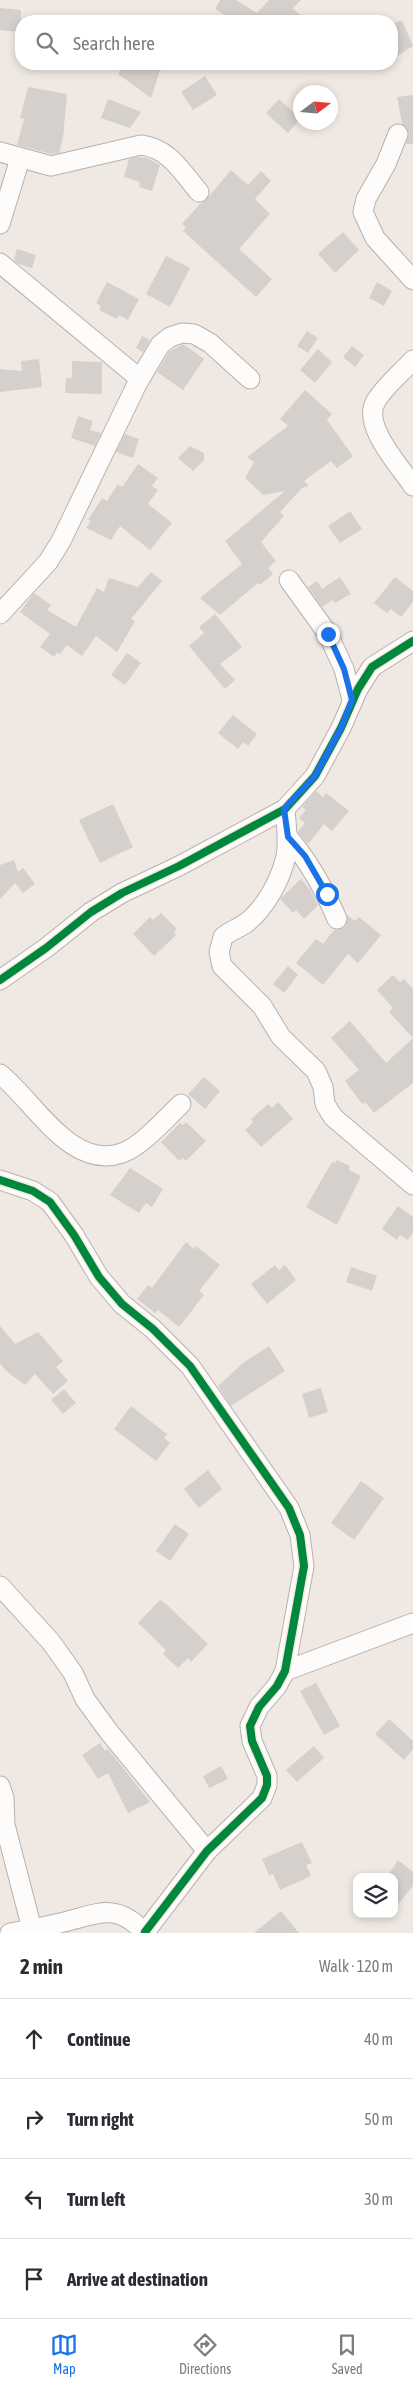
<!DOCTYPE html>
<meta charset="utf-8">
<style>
body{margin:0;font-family:"Asap Condensed",sans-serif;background:#f7f7f7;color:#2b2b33}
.controls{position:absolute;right:15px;bottom:15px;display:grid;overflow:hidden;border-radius:10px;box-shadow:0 2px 8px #0003}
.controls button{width:45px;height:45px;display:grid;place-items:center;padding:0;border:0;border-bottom:1px solid #e1e1e2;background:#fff;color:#2b2b33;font:25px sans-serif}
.compass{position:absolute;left:293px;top:85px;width:45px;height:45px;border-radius:50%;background:#fff;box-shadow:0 2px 8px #0003;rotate:74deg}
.stop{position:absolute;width:15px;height:15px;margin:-11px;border:4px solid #1a73e8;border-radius:50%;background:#fff}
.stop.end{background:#1a73e8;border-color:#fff;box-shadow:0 1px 5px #0008}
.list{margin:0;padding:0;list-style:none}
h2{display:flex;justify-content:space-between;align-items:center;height:65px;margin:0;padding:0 20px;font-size:21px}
h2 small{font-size:16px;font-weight:400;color:#7c7c81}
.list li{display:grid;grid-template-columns:32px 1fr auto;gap:15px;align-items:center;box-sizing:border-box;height:80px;padding:0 20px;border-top:1px solid #e1e1e2}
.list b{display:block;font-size:19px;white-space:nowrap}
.list em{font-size:16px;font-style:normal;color:#7c7c81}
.icon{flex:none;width:28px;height:28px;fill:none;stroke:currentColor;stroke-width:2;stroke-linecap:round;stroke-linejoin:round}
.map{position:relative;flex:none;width:413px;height:1933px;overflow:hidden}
.search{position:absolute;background:#fff;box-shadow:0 2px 8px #0003;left:15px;right:15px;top:15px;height:55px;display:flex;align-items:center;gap:12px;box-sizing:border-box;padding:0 18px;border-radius:20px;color:#7c7c81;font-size:19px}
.sheet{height:385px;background:#fff}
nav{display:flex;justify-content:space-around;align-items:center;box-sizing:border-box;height:70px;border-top:1px solid #e1e1e2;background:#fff;font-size:14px;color:#7c7c81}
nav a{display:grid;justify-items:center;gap:2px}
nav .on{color:#1a73e8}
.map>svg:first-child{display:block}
.building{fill:#d5d0cb}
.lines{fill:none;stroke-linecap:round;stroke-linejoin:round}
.street-casing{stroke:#b7b1ad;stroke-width:21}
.street{stroke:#fdfcfb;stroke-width:19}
.cycleway-casing{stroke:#f6e9dd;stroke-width:11}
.cycleway{stroke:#00873e;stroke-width:8}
.route{stroke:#1a73e8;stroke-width:6}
</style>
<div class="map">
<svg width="413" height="1933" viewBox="0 0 413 1933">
<rect width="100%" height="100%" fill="#f0e9e3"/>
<g class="building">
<polygon points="220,0 236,0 257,13 269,0 301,0 293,8 306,21 234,21 215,9"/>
<polygon points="0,8 21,10 21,32 0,30"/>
<polygon points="402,20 413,46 392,59 392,24"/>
<polygon points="125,64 162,64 151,98 118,74"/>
<polygon points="205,76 217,95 193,110 181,92"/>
<polygon points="28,87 67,94 63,138 59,153 51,154 17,145 24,119 20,118"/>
<polygon points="413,95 413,144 406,144 409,132 402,124 397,97"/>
<polygon points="108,99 141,112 130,128 101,118"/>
<polygon points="279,99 300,119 288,133 266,113"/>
<polygon points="138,157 147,158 160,165 152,191 139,187 140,182 124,177 129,159"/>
<polygon points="231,170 248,185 261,171 271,181 255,199 270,214 239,249 272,279 256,297 183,231 186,227 182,224 200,204 206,200"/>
<polygon points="343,232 359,250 335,273 318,254"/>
<polygon points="17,249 36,255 32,268 19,264 14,260"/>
<polygon points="166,256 190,268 170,307 146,294"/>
<polygon points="107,282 139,299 128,320 119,315 117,319 99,310 101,306 96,303"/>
<polygon points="377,282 392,291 384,306 369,298"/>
<polygon points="307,331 318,338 308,353 297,346"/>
<polygon points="142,336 150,340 143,352 136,348"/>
<polygon points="183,344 204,359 183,390 157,372 169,352"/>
<polygon points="352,346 364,355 355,367 343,357"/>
<polygon points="318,349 332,362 315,383 300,370"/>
<polygon points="39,359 42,387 0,392 0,369 22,371 21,361"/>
<polygon points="72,361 102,362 102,394 65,393 66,378 72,378"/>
<polygon points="305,390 332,414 327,420 353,456 337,468 331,461 304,481 309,486 302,488 280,512 284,516 261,542 276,561 268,568 273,574 260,585 258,583 220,615 200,598 242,564 225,541 285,491 263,495 245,478 254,462 247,457 288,426 280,419"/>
<polygon points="78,416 93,421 90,430 101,433 95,446 71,438"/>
<polygon points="125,434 139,439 133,458 116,452"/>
<polygon points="190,446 204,453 204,460 193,471 178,458"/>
<polygon points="138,464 158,478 152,486 158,490 148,504 172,523 150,550 120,526 111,540 86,528 91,521 88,520 102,498 107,501 118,484 122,487"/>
<polygon points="350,511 362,529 340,543 328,526"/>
<polygon points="151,572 162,581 131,619 135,621 117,652 96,636 82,656 67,645 60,654 57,652 54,657 40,647 50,634 20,612 34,593 51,605 47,610 76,627 97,588 104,592 109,578 138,587"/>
<polygon points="340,577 351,594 335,603 333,600 322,607 308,587 317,581 322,589"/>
<polygon points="395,577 413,591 413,602 401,617 391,609 387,613 374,603"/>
<polygon points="215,614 242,647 220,664 235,680 225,689 189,646 204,633 199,627"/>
<polygon points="127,653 141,663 125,685 111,675"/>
<polygon points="233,715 257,734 248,746 243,742 238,749 218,733"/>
<polygon points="316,791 323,797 326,793 349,811 332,831 324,824 308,844 298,832 305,823 299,818 306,810 302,807"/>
<polygon points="113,804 133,847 100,863 79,820"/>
<polygon points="14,860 18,872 23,868 35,884 23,893 15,883 0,899 0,865"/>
<polygon points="301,879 311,891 318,905 304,919 296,910 293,913 280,899"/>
<polygon points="161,913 177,929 174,932 176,935 154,956 133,934 150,917 153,920"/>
<polygon points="347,915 355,921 359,917 381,935 358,963 348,954 323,985 296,963 316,939 323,944 334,930 341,929 346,926"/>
<polygon points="288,966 298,975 284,993 273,984"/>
<polygon points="393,975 400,982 404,979 413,989 413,1083 374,1113 365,1102 362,1104 345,1081 359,1070 331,1038 350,1021 386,1063 413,1038 389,1012 393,1008 377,990"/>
<polygon points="204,1077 220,1091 205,1109 188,1094"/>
<polygon points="278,1102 293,1119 261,1147 245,1130 253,1122 251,1119 268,1104 272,1108"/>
<polygon points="186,1122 206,1141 186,1161 183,1158 179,1161 161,1142 180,1123 183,1125"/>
<polygon points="337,1160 350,1166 349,1170 361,1176 337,1225 306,1207 332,1162 335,1163"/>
<polygon points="130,1168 163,1189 152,1207 146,1203 139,1213 110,1195"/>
<polygon points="398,1206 413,1217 413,1233 408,1240 400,1235 397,1240 382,1229"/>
<polygon points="186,1242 194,1249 196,1246 220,1265 199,1291 204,1295 179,1327 158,1310 155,1313 137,1299 148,1285 152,1288"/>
<polygon points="275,1265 279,1270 285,1265 296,1280 267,1304 251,1284"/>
<polygon points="351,1267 377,1276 372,1291 346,1282"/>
<polygon points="0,1326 15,1344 38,1332 63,1361 56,1367 68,1381 53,1394 35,1374 25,1385 6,1371 0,1363"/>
<polygon points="269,1346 285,1371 231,1406 218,1386 243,1363"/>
<polygon points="321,1388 328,1412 309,1418 302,1394"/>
<polygon points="64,1389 76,1403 63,1414 51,1400"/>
<polygon points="131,1406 167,1434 164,1438 170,1443 156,1461 114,1429"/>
<polygon points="208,1470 222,1489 199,1508 184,1489"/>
<polygon points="361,1481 384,1498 354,1540 331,1523"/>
<polygon points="175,1524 189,1534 170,1561 156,1551"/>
<polygon points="160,1600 165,1603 208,1644 191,1662 188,1658 178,1668 163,1654 166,1650 138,1623"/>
<polygon points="316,1683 340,1726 324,1735 300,1691"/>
<polygon points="389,1719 413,1741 413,1749 404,1760 375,1734"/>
<polygon points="100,1743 105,1751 108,1749 150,1802 128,1813 108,1773 98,1779 82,1755"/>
<polygon points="314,1746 324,1758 297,1782 286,1770"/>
<polygon points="221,1766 228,1779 209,1788 203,1776"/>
<polygon points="302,1842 312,1863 306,1865 311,1876 280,1890 273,1874 269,1875 262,1859"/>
<polygon points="398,1860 413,1872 413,1886 394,1909 394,1877 387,1877"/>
<polygon points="281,1911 299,1933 254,1933"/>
</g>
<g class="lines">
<g class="street-casing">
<g id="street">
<polyline points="398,134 386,164 366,199 363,212 375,238 413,280"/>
<path d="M0,152L51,166L141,145C169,148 182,172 199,192"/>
<polyline points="0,224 20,159"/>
<polyline points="0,263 140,379"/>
<path d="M413,360C401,373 385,386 376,401C361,425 400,466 413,486"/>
<polyline points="289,580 328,634 344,669 352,700"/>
<polyline points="0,614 48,562 61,541 137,384 160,345 170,337 182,333 194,334 210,343 250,379"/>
<path d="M285,809C286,825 289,841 286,856C281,879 265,909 246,923C239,928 230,931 223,937L219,952L222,966L262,1006L281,1037L316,1071L323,1087L325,1104L333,1117L413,1185"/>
<path d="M288,837C309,862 324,888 337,919"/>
<polyline points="0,980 46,948 91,912 122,893 179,866 285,809 315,776 341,728 358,689 372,667 413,641"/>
<path d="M0,1074C34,1101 71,1171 122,1153C142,1146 166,1118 181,1104"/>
<polyline points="0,1180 33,1191 50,1202 74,1235 99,1277 122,1304 153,1329 190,1366 289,1508 300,1535 304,1566 285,1671 277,1686 259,1707 250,1726 252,1741 267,1776 267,1785 262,1798 207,1851 145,1932"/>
<polyline points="0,1586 51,1642 73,1673 85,1699 109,1732 207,1851"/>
<polyline points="285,1671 413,1623"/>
<polyline points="0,1786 4,1798 5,1825 33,1933"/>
<path d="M10,1933C27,1930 44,1927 60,1923C96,1915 115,1900 145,1933"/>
</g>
</g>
<use href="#street" class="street"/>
<g class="cycleway-casing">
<g id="cycleway">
<polyline points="0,980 46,948 91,912 122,893 179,866 285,809 315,776 341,728 358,689 372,667 413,641"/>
<polyline points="0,1180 33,1191 50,1202 74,1235 99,1277 122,1304 153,1329 190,1366 289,1508 300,1535 304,1566 285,1671 277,1686 259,1707 250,1726 252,1741 267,1776 267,1785 262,1798 207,1851 145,1932"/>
</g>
</g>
<use href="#cycleway" class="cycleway"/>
</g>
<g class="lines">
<polyline class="route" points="327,894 305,856 288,837 284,809 315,776 341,728 352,700 344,669 328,634"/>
</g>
</svg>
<div class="controls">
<button><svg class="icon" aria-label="layers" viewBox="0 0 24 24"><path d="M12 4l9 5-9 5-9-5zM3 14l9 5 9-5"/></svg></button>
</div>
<svg class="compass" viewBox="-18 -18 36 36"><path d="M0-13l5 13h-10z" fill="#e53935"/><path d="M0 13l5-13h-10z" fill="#7c7c81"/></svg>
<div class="stop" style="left:327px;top:894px"></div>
<div class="stop end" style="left:328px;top:634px"></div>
<div class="search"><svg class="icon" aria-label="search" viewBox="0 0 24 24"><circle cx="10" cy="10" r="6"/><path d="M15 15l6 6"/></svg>Search here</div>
</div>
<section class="sheet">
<h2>2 min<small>Walk · 120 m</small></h2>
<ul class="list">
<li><svg class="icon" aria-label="ahead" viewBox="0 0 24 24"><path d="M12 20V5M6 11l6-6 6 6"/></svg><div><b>Continue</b></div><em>40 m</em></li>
<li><svg class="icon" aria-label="right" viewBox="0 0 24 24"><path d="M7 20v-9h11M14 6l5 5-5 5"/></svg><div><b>Turn right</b></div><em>50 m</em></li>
<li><svg class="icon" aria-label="left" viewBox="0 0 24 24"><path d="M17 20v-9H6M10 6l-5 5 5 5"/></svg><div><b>Turn left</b></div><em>30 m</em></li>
<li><svg class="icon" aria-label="arrive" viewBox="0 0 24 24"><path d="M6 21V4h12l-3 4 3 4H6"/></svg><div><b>Arrive at destination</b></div></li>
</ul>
</section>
<nav>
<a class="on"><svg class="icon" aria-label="map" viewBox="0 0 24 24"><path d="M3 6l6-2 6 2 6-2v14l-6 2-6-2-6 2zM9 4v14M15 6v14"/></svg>Map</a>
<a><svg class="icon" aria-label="directions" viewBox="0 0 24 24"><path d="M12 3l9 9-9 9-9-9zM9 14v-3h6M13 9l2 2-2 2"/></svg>Directions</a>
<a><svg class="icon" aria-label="saved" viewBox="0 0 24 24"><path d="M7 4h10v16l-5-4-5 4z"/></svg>Saved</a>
</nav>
